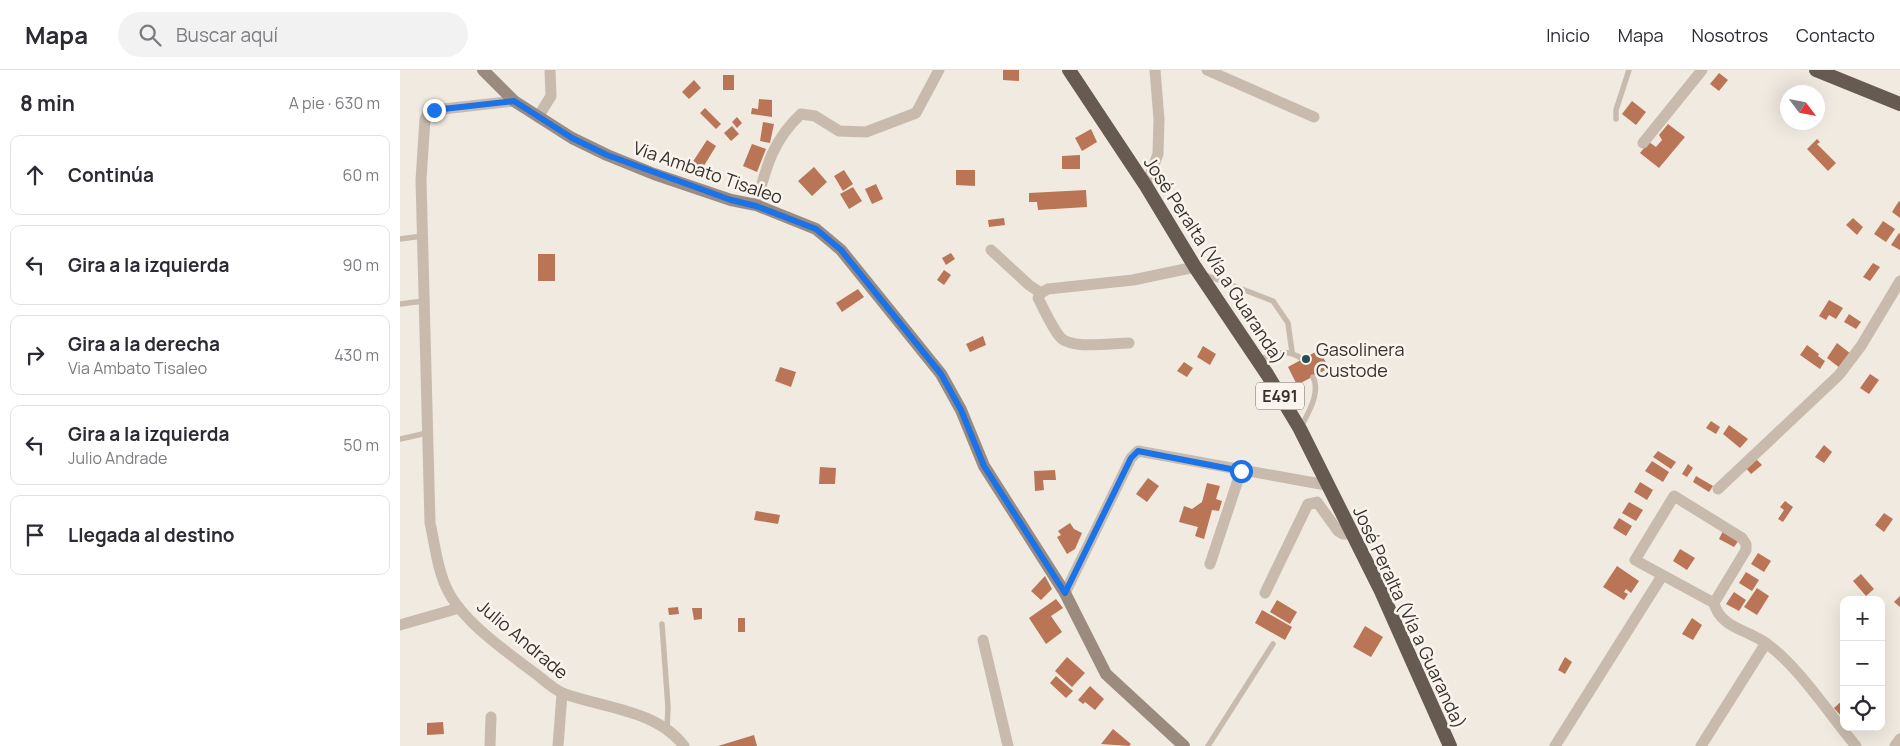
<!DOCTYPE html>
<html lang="es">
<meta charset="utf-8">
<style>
body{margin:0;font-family:Manrope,sans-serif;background:#f2f2f3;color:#2b2b33}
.controls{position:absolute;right:15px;bottom:15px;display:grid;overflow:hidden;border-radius:10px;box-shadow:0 5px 20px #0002}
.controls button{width:45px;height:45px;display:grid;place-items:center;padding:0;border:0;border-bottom:1px solid #e1e1e2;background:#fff;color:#2b2b33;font:25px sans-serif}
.compass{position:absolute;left:1380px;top:15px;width:45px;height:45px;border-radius:50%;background:#fff;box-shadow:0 5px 20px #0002;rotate:122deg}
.stop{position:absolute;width:15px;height:15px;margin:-11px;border:4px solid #1a73e8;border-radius:50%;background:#fff}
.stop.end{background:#1a73e8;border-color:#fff;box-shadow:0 1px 5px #0008}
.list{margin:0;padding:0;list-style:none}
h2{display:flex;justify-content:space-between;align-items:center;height:65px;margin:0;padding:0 20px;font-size:21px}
h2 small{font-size:16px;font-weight:400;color:#7c7c81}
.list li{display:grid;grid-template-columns:32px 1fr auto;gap:15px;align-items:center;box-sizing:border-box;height:80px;margin:0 10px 10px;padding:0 10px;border:1px solid #e1e1e2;border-radius:10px}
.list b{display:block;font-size:19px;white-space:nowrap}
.list p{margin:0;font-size:16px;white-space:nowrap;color:#7c7c81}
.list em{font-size:16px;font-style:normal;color:#7c7c81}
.icon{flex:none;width:28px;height:28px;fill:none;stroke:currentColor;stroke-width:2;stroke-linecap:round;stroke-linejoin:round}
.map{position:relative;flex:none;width:1500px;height:676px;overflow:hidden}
header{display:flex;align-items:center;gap:30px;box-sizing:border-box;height:70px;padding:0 25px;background:#fff;border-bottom:1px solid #e1e1e2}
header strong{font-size:24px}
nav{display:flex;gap:28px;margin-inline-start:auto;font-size:18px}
.search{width:350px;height:45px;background:#f2f2f3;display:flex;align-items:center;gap:12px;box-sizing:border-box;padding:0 18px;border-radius:28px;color:#7c7c81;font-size:19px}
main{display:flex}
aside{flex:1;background:#fff}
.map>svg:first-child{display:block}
.building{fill:#b97556}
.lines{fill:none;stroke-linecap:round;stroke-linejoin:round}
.service{stroke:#c8bbad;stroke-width:5.5}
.minor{stroke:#c8bbad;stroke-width:11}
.secondary{stroke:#9b8b7f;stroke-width:12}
.trunk{stroke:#675a50;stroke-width:14}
.route{stroke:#1a73e8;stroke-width:6}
.poi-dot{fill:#254e55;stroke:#f9f4ed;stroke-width:2}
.labels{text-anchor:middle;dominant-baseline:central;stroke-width:5;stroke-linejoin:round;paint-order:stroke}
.shield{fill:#f9f4ed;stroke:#716b65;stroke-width:1}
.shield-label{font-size:16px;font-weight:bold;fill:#37302b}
.street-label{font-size:18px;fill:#37302b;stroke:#f9f4ed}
.poi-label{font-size:18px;fill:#37302b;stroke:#f9f4ed;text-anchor:start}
</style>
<header>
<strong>Mapa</strong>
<div class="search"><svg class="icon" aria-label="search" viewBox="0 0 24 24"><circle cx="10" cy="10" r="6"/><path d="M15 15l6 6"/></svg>Buscar aquí</div>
<nav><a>Inicio</a><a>Mapa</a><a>Nosotros</a><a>Contacto</a></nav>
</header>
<main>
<aside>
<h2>8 min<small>A pie · 630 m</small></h2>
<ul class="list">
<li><svg class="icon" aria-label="ahead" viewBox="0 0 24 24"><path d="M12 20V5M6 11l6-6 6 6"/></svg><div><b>Continúa</b></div><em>60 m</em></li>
<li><svg class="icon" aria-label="left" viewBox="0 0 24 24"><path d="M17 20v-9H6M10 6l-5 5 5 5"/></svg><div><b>Gira a la izquierda</b></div><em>90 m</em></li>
<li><svg class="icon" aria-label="right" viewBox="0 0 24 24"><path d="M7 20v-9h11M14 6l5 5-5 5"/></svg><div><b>Gira a la derecha</b><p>Via Ambato Tisaleo</p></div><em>430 m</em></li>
<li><svg class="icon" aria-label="left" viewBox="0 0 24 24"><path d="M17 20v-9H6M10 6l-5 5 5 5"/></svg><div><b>Gira a la izquierda</b><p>Julio Andrade</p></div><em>50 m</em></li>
<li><svg class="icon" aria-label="arrive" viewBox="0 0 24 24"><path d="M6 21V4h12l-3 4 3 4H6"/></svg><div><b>Llegada al destino</b></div></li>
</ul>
</aside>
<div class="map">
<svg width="1500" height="676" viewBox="0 0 1500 676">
<rect width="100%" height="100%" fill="#f1eae1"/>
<g class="building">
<polygon points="603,0 619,0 619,11 603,10"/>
<polygon points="1319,3 1328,10 1319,21 1310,14"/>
<rect x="323" y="5" width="11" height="15"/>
<polygon points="294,10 301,18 289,29 282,22"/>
<polygon points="359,29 372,30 372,47 351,44 352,38 358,39"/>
<polygon points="1232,31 1246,42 1236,55 1222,44"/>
<polygon points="305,38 321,54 316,59 300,43"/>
<polygon points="337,47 342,53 337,58 332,52"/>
<polygon points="363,52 374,54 370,73 360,71"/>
<polygon points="1268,54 1285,67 1259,98 1240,83 1249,72 1256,77 1262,70 1259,65"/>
<polygon points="332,56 339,64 331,71 324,63"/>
<polygon points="691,59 697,72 682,81 675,68"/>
<polygon points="1417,69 1420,72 1417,74 1436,93 1428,101 1407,79"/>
<polygon points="307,70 316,76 302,99 292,93"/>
<polygon points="352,74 366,79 357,102 343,96"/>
<polygon points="680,85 680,99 662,99 662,86"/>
<polygon points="414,97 427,112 412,126 398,111"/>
<polygon points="444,100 453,114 443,121 434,106"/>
<polygon points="556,100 575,100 575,116 556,115"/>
<polygon points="476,114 483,129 472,134 465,119"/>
<polygon points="453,117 462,131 449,139 440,124"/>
<polygon points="686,120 687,137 638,140 637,132 629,132 629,123"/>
<polygon points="1499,131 1500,132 1500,148 1492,142"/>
<polygon points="604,148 605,155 589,157 588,150"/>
<polygon points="1453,148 1463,157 1457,165 1446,155"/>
<polygon points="1483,151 1495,159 1486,172 1474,164"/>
<polygon points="1499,163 1500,164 1500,180 1491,175"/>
<polygon points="551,183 555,189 546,195 542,188"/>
<rect x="138" y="184" width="17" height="27"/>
<polygon points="1473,193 1480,197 1470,211 1463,207"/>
<polygon points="544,200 551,205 544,215 537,210"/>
<polygon points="458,219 464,227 442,242 436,233"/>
<polygon points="1429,230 1443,238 1436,249 1429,245 1426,250 1419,246"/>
<polygon points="1449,244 1461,252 1456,259 1444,252"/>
<polygon points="583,266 586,275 570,282 566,274"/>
<polygon points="1437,273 1451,284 1440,298 1427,288"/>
<polygon points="1407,275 1419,284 1418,286 1425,291 1420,299 1400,285"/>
<polygon points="803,276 816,284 810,295 797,287"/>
<polygon points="919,280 929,298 897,315 888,297"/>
<polygon points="784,292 793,298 787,307 777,301"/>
<polygon points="380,297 396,302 391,317 375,311"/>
<polygon points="1470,304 1479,310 1469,324 1460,318"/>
<polygon points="1311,351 1320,357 1316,364 1306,358"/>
<polygon points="1329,355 1348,369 1340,378 1323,364"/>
<polygon points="1424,375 1432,382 1424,393 1415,387"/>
<polygon points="1258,381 1276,392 1271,399 1253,387"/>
<polygon points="1355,388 1362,395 1351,404 1345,397"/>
<polygon points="1252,391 1269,402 1263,412 1245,401"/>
<polygon points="1288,394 1293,398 1287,407 1282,404"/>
<polygon points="420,397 436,398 435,414 419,414"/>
<polygon points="655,400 656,410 643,410 644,420 635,421 634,401"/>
<polygon points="1296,406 1313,416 1309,422 1293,412"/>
<polygon points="748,408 759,416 747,432 736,424"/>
<polygon points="1240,412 1253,420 1247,430 1234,422"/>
<polygon points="807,413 820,416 816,429 822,431 819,441 812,440 804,469 795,466 798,457 779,452 784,436 792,439 802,432"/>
<polygon points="1385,431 1393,437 1383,452 1378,449 1384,440 1380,437"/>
<polygon points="1229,432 1243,440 1236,451 1222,443"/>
<polygon points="356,441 380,445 378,454 354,450"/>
<polygon points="1484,443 1493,449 1484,462 1475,455"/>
<polygon points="1219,448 1232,456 1226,466 1213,458"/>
<polygon points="670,453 674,459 682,463 675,479 667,484 657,467 661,465 658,461"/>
<polygon points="1323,461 1339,470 1334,477 1319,469"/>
<polygon points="1280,479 1295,488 1287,500 1273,491"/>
<polygon points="1358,483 1371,491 1364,502 1351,494"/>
<polygon points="1217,496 1239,511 1231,523 1226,519 1224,522 1228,524 1224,530 1203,517"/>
<polygon points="1346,502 1359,510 1352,521 1339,513"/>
<polygon points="1461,504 1474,519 1466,526 1453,511"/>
<polygon points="645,506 652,519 641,530 631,521"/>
<polygon points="1357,518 1369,526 1357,545 1344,537"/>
<polygon points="1334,522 1346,530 1339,541 1326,534"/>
<polygon points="1500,526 1500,537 1494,532"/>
<polygon points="656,529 663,538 651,546 662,562 646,574 629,548"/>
<polygon points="877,530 897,542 890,554 870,542"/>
<polygon points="278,537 279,544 269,545 268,538"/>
<polygon points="292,538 302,538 302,549 294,550"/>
<polygon points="862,540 892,557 885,570 855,553"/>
<rect x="338" y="548" width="7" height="14"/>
<polygon points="1292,548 1302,555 1293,570 1282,564"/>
<polygon points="965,556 983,567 971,587 953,577"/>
<polygon points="667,587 685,603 672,617 655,601"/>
<polygon points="1165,587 1172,592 1165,604 1158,600"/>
<polygon points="656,606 673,621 666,628 650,613"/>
<polygon points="690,616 704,629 695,640 685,632 683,634 678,630"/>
<polygon points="1444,629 1444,646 1442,647 1434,638"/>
<polygon points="43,652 44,664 27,665 27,653"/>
<polygon points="713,659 731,674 729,676 701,674"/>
<polygon points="354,665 357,676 318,676"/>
</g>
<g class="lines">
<g class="service">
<polyline points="1216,49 1216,40 1229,0"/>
<polyline points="0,169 22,166"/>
<polyline points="803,204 873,231 888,253 892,282"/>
<polyline points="0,234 24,231"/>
<path d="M858,290C876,283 886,278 902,289"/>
<path d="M901,357C908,343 921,323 913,307"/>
<polyline points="0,369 27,363"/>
<polyline points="262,554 268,637 267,659"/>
<polyline points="808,676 873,574"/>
</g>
<g class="minor">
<polyline points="807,0 914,47"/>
<path d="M114,31L34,40L29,42L25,49L21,110L30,453C35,474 37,499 47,519C63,553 110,584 140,607C147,613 156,621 165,624C204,638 257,640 284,676"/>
<polyline points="138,47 151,26 150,0"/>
<polyline points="1243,73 1302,0"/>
<polyline points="746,116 758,84 759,49 755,0"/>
<path d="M356,135C366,98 372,71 401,44L415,46L439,61L466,62L516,43L539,0"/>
<polyline points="591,180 629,215 641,223"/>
<path d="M729,273C712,273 671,280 660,267C651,256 645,241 638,228L641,223L648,219L733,210L795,197"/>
<polyline points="1318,419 1439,305 1461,276 1500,211"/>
<polygon points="1274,426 1342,468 1346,474 1346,480 1314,533 1235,490"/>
<polyline points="810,494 841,401"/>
<polyline points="665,523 731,388 738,381 926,415"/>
<polyline points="865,523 908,434 917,432 938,461 943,464 950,464"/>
<path d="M1314,533C1320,558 1349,560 1367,574C1398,596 1430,645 1456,676"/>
<polyline points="0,555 59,538"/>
<polyline points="583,570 608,676"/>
<polyline points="90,676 91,647"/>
<polyline points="158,676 162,624"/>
<polyline points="1155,676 1262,506"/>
<polyline points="1301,676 1366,573"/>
<polyline points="1495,676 1500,669"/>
</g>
<polyline class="secondary" points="83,0 114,31 172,68 207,85 254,104 331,130 356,135 416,159 441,180 541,304 561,340 584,396 665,523 706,604 784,676"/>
<g class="trunk">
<polyline points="669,0 746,116 795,197 867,304 900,359 980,519 1050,676"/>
<polyline points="1416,0 1500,34"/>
</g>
</g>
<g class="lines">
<polyline class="route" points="34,40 114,31 172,68 207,85 331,130 356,136 416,159 441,180 541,304 561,340 584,396 665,523 731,388 738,381 841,401"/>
</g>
<circle class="poi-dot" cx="906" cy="289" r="5"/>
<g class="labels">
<rect class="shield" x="856" y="312.5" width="48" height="27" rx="4"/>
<g class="shield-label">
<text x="880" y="326">E491</text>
</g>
<g class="street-label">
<text transform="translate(308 102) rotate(19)">Via Ambato Tisaleo</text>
<text transform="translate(815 190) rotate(57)">José Peralta (Vía a Guaranda)</text>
<text transform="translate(1010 547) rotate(65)">José Peralta (Vía a Guaranda)</text>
<text transform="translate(123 569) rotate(40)">Julio Andrade</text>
</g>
<g class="poi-label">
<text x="916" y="279">Gasolinera<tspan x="916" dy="21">Custode</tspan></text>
</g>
</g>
</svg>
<div class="controls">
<button>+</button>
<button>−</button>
<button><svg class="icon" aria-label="locate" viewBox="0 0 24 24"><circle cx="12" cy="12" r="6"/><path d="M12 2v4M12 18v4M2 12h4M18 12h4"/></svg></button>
</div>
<svg class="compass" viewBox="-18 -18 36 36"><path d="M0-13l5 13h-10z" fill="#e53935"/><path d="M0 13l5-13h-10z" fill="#7c7c81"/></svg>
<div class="stop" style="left:841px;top:401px"></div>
<div class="stop end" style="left:34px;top:40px"></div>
</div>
</main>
